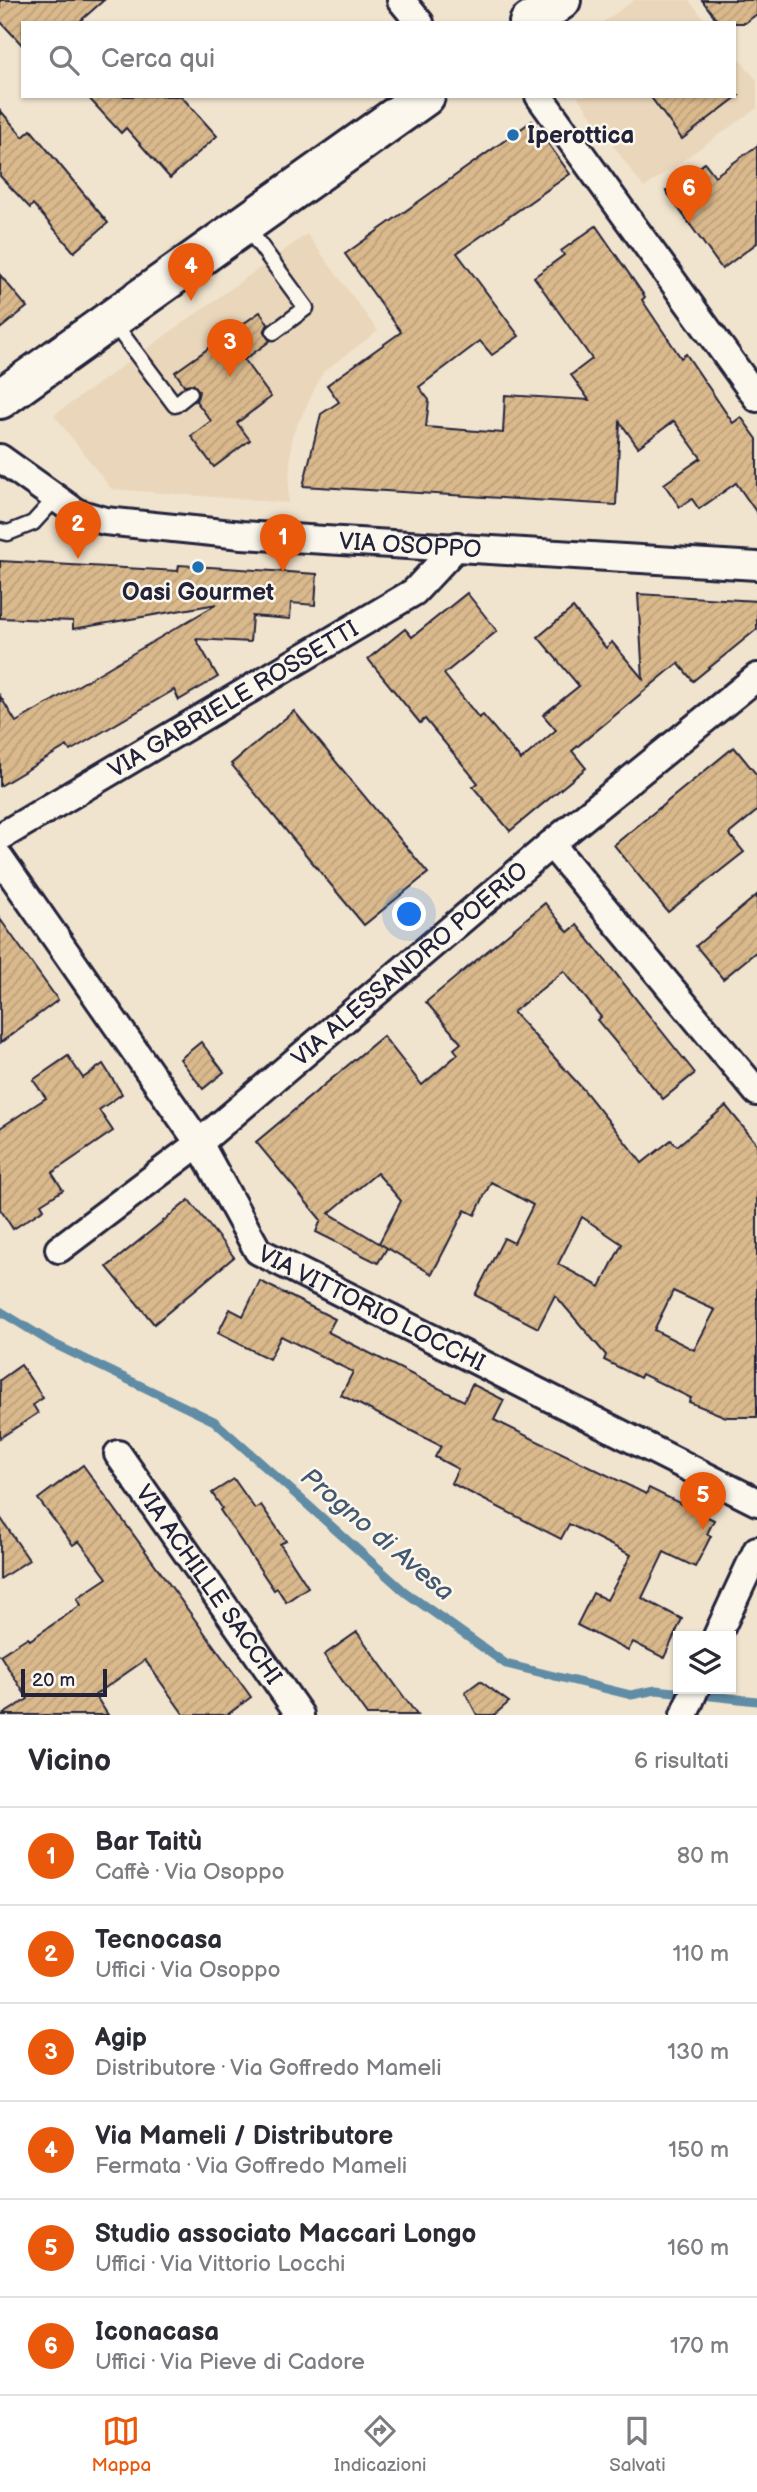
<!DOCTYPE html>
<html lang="it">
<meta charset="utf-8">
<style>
body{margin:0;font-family:"Balsamiq Sans",sans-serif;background:#f7f7f7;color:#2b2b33}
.controls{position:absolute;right:21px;bottom:21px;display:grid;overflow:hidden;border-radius:0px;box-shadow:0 2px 5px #0004}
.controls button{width:63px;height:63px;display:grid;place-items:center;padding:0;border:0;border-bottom:2px solid #e1e1e2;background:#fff;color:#2b2b33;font:35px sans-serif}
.scale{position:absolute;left:21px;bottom:18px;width:86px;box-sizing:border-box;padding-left:7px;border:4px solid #22223b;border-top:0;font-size:19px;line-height:24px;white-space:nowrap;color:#22223b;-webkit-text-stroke:5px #fbf7ec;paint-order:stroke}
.you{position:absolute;left:410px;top:915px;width:24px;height:24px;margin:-18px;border:5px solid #fff;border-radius:50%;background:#1a73e8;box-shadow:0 0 0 10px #1a73e833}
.badge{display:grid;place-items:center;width:46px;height:46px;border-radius:50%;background:#ea580c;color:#fff;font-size:23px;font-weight:700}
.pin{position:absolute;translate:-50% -58px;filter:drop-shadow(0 2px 4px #0008)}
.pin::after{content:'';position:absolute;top:37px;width:24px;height:21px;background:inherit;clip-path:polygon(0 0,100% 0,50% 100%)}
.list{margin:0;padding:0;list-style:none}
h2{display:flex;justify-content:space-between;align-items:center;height:91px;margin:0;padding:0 28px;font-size:30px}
h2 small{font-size:23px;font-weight:400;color:#7c7c81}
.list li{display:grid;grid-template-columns:46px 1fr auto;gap:21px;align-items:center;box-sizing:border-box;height:98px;padding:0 28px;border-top:2px solid #e1e1e2}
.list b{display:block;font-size:26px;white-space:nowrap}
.list p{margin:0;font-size:23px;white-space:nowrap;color:#7c7c81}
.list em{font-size:23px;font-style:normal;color:#7c7c81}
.icon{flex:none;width:38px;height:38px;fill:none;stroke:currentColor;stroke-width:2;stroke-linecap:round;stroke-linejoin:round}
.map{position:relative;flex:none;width:757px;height:1715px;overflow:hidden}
.search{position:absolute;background:#fff;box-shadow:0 2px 5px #0004;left:21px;right:21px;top:21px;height:77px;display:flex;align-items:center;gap:18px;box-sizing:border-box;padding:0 24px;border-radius:0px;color:#7c7c81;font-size:26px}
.sheet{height:679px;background:#fff}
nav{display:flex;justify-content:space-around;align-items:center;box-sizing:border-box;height:98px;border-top:2px solid #e1e1e2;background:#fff;font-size:19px;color:#7c7c81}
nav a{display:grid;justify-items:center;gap:4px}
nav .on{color:#ea580c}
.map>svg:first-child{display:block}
.built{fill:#ead7bb}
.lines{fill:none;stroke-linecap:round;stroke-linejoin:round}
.stream{stroke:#618ca5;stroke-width:9}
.building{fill:url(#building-hatch);stroke:#22223b;stroke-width:2;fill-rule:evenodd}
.service-casing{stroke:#22223b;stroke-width:19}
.minor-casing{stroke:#22223b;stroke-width:32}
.secondary-casing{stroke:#22223b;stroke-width:44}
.service{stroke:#fbf7ec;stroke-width:14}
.minor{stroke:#fbf7ec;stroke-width:26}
.secondary{stroke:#fbf7ec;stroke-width:38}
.poi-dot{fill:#1f6fb2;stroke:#fbf7ec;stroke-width:2.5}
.labels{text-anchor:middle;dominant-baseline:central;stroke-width:5;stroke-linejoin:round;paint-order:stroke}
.poi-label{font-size:24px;font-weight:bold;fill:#22223b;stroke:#fbf7ec;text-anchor:start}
.street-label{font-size:24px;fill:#22223b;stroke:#fbf7ec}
.water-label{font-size:26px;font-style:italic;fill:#425770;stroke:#fbf7ec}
</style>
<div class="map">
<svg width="757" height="1715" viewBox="0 0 757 1715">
<defs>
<pattern id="building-hatch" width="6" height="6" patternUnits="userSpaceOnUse" patternTransform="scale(1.75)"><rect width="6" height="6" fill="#dab98c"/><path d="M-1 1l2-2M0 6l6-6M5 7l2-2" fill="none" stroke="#bb9f7a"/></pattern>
</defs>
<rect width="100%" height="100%" fill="#f1e4cf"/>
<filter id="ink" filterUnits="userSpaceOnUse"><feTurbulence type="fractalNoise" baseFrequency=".0143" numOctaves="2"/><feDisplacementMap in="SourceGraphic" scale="14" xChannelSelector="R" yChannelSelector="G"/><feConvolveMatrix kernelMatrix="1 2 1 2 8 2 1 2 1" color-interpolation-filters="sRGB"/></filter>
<g filter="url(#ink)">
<g class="built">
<polygon points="634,0 689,0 708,23 602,23"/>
<polygon points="734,53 757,80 757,108 644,188 577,96 734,96"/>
<polygon points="307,234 378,331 323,372 292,436 288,503 111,489 54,415"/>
</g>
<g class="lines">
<polyline class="stream" points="0,1311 52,1343 214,1421 405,1592 506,1664 631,1695 656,1690 757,1701"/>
</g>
<g class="building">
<polygon points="0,0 104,0 78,23 23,23 23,46 0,21"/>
<polygon points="702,0 757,0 757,14 745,23 719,23"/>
<polygon points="87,96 181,96 217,136 170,178 126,128 121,133"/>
<polygon points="650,96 738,96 682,139"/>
<polygon points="0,110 23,137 31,130 108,223 74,252 33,204 30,208 0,176"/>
<polygon points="532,121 570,174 457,253 519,336 492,355 480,341 419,387 429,400 426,427 503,433 505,395 589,400 571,375 592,359 534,277 564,255 561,251 596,226 645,297 642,300 681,358 686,354 733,423 741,417 757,439 757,513 736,483 699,509 692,499 680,507 664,484 701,458 674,421 638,447 620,422 616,505 303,486 321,414 339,402 327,385 401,332 345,254"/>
<polygon points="757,146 757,243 722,269 666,191 705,163 715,176"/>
<polygon points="0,275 27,307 0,329"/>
<polygon points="260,312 268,324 264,332 270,341 244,360 271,397 237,423 250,440 214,467 191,436 211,421 196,401 199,391 193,384 184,385 175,372"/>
<polygon points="0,561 178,571 179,565 317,574 315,605 291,603 290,619 252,616 250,642 196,639 218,677 179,700 174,690 70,751 67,746 0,786 0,696 16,722 217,604 73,629 73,621 0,618"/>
<polygon points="467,593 497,631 444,674 479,718 483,715 521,760 556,730 543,715 579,686 538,637 573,608 606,648 612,642 643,679 638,594 757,601 757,629 693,681 678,663 572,751 586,768 510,831 473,787 478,783 425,719 420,723 368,659 405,629 412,637"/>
<polygon points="294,711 428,873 364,925 231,764"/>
<polygon points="734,747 757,775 757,811 729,834 744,852 668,912 614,845"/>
<polygon points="757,895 757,951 723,979 696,946"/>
<path d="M545,903L568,932L577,925L695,1073L663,1099L597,1020L601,1017L564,971L513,1012L583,1089L642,1163L671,1140L677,1146L726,1106L757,1144V1417H726L689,1402L691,1398L642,1374L640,1378L604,1360L606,1355L555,1295L538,1328L475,1295L504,1238L514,1243L533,1205L491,1182L475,1215L465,1210L432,1274L379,1243L401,1201L377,1173L329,1213L387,1248L378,1263L316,1232L321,1220L256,1142L383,1036L422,1085L458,1054L454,1049L461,1043L426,1002ZM582,1217L622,1244L600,1287L558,1264ZM673,1291L715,1310L694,1350L654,1330Z"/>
<polygon points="0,919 58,1000 0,1043"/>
<polygon points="201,1042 224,1072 203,1089 180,1059"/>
<polygon points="68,1056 83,1078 103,1064 122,1094 99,1110 113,1131 52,1173 63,1190 41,1204 44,1209 13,1229 0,1209 0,1128 46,1098 33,1080"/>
<polygon points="189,1200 234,1257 154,1324 107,1267"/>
<polygon points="260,1281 335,1319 328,1332 464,1401 472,1384 504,1400 494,1420 646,1494 649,1488 714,1520 707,1534 711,1536 695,1567 664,1552 642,1598 682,1619 664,1658 633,1642 628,1651 577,1625 593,1593 607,1600 631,1555 569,1524 561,1539 451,1483 458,1469 435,1457 441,1446 341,1395 353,1372 281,1336 269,1359 218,1333 230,1309 243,1316"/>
<polygon points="21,1365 43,1398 33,1405 38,1413 0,1438 0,1380"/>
<polygon points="83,1465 251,1697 227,1715 184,1715 145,1660 95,1695 108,1715 2,1715 28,1699 0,1655 28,1637 30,1640 81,1605 77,1598 107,1578 79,1541 73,1545 38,1499"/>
<polygon points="234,1479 255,1509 261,1505 286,1541 280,1544 308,1587 286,1602 277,1588 274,1590 220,1510 222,1508 212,1493"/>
<polygon points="0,1517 29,1560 0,1579"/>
<polygon points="357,1632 417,1715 367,1715 324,1655"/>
<polygon points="480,1681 509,1702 494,1715 477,1715 465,1692"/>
</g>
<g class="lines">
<g class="service-casing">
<g id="service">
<polyline points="246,226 306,308 274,332"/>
<polyline points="112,321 175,405 190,393"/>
<polyline points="0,531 8,533 33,523 55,499"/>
</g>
</g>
<g class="minor-casing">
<g id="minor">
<polyline points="401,0 420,23"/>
<polyline points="539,96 757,398"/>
<path id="s1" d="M0,458L77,513L105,521L242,535L757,566"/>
<path id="s2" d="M0,837L414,592L457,546"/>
<polyline points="551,844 757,1092"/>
<path id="s3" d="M0,858L199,1143L258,1251L757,1502"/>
<path id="s4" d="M59,1249L199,1143L551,844L757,677"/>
<path id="s5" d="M118,1454L300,1715"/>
<polyline points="717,1636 757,1550"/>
<polyline points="684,1715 695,1689"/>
</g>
</g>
<g class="secondary-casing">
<g id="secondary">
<polyline points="529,23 561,0"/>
<polyline points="0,399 425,96"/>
</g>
</g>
<use href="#service" class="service"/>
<use href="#minor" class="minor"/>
<use href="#secondary" class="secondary"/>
</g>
</g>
<g class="poi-dot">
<circle cx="513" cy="135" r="7"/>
<circle cx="198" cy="567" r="7"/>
</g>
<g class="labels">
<g class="poi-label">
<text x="527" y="135">Iperottica</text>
<text x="198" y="592" text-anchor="middle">Oasi Gourmet</text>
</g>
<g class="street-label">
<text stroke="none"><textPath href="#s1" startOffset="430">VIA OSOPPO</textPath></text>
<text stroke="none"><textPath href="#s2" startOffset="271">VIA GABRIELE ROSSETTI</textPath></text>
<text stroke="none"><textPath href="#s4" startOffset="452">VIA ALESSANDRO POERIO</textPath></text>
<text stroke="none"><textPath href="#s3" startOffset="598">VIA VITTORIO LOCCHI</textPath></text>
<text stroke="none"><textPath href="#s5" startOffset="159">VIA ACHILLE SACCHI</textPath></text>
</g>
<g class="water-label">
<text transform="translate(377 1535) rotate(40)">Progno di Avesa</text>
</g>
</g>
</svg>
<div class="controls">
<button><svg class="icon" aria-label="layers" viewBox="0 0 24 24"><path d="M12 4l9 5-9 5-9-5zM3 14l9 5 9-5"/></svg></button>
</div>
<div class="scale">20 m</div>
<div class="you"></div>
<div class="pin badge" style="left:283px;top:572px">1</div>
<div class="pin badge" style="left:78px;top:559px">2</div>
<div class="pin badge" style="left:230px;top:377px">3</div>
<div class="pin badge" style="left:191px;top:301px">4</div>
<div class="pin badge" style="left:703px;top:1530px">5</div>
<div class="pin badge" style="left:689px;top:223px">6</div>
<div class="search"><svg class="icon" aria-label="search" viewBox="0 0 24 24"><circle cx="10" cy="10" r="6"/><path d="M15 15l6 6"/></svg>Cerca qui</div>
</div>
<section class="sheet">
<h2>Vicino<small>6 risultati</small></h2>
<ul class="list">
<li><span class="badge">1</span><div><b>Bar Taitù</b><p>Caffè · Via Osoppo</p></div><em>80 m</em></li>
<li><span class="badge">2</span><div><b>Tecnocasa</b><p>Uffici · Via Osoppo</p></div><em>110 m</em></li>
<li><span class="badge">3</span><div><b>Agip</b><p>Distributore · Via Goffredo Mameli</p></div><em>130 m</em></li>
<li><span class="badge">4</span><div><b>Via Mameli / Distributore</b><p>Fermata · Via Goffredo Mameli</p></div><em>150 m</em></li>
<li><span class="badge">5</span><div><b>Studio associato Maccari Longo</b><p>Uffici · Via Vittorio Locchi</p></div><em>160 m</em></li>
<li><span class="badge">6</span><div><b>Iconacasa</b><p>Uffici · Via Pieve di Cadore</p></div><em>170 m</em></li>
</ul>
</section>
<nav>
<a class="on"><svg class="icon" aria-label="map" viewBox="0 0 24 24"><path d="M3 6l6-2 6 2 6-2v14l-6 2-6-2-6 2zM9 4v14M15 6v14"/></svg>Mappa</a>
<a><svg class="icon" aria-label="directions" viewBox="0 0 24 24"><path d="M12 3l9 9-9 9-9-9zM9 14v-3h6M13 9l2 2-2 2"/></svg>Indicazioni</a>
<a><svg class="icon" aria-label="saved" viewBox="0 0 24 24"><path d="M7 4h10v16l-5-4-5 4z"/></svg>Salvati</a>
</nav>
